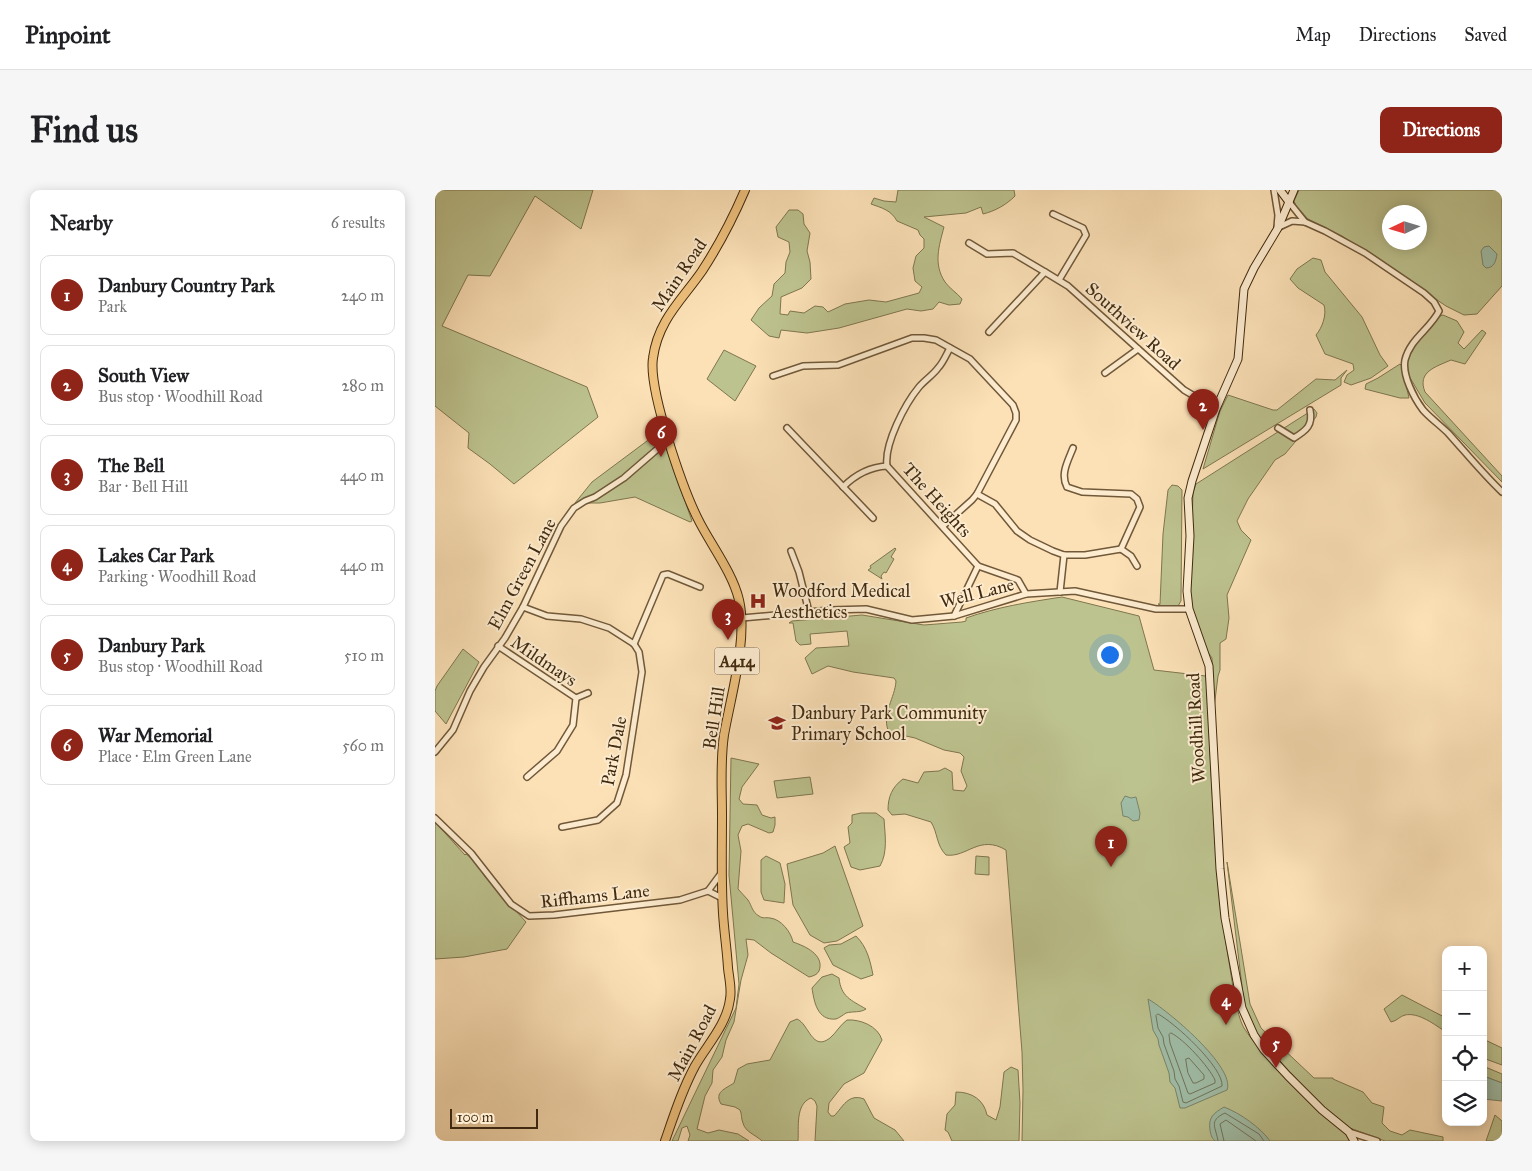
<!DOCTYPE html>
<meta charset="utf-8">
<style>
body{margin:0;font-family:"IM FELL Great Primer",serif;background:#f6f6f6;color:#202124}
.controls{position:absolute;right:15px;bottom:15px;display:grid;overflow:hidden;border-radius:10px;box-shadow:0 2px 12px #0003}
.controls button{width:45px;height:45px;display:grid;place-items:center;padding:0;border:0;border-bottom:1px solid #e0e0e0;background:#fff;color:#202124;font:25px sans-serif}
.compass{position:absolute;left:947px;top:15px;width:45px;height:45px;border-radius:50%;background:#fff;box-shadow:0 2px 12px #0003;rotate:266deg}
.scale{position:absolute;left:15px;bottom:12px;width:88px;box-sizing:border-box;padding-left:5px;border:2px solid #412a0f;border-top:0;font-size:14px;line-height:18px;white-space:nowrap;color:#412a0f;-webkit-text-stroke:4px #fdecd0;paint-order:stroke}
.you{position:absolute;left:674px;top:464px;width:18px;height:18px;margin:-12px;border:4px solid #fff;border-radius:50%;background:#1a73e8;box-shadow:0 0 0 8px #1a73e833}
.badge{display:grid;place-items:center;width:32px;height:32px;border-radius:50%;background:#8f2418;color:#fff;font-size:16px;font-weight:700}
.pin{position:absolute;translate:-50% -41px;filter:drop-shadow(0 1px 2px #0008)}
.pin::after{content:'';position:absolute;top:26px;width:18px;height:15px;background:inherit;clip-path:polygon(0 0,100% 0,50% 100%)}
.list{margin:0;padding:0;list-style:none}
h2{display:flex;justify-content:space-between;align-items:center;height:65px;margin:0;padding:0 20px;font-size:21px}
h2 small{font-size:16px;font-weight:400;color:#757577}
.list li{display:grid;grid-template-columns:32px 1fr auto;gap:15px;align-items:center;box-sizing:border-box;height:80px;margin:0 10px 10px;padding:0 10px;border:1px solid #e0e0e0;border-radius:10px}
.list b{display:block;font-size:19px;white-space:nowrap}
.list p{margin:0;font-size:16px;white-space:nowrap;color:#757577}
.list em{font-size:16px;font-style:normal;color:#757577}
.icon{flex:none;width:28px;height:28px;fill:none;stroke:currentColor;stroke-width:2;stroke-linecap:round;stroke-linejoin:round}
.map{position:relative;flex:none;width:1067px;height:951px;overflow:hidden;border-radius:10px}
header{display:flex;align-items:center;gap:30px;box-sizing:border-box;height:70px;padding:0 25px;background:#fff;border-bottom:1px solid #e0e0e0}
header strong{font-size:24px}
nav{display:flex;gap:28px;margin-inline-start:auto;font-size:18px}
.intro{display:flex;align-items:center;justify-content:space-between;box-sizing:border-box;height:120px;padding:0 30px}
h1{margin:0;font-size:35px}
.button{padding:12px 22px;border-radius:10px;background:#8f2418;color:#fff;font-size:18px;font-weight:700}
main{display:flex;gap:30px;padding:0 30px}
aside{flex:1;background:#fff;border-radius:10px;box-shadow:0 2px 12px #0003}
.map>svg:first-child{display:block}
.green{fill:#bdc38f;stroke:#7f764f;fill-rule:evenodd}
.water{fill:#a0bea8;stroke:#7a836b}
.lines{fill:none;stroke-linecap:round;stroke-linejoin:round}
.shore{stroke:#70745c;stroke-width:1}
.street-casing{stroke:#705839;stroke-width:8}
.secondary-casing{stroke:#412a0f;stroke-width:9}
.primary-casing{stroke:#412a0f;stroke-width:10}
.street{stroke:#fdecd0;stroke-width:5}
.secondary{stroke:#fdecd0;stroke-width:7}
.primary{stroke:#eec07c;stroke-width:8}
.labels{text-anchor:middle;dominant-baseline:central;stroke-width:4;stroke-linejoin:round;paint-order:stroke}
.shield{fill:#fdecd0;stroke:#796449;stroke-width:1}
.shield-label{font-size:16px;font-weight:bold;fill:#412a0f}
.street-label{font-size:18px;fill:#412a0f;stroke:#fdecd0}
.poi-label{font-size:18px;fill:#412a0f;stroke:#fdecd0;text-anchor:start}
</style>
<header>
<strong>Pinpoint</strong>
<nav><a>Map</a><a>Directions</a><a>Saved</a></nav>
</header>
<div class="intro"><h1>Find us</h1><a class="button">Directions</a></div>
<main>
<aside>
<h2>Nearby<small>6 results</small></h2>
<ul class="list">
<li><span class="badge">1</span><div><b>Danbury Country Park</b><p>Park</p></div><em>240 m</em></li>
<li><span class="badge">2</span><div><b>South View</b><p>Bus stop · Woodhill Road</p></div><em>280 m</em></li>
<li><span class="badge">3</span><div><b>The Bell</b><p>Bar · Bell Hill</p></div><em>440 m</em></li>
<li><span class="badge">4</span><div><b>Lakes Car Park</b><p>Parking · Woodhill Road</p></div><em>440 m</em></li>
<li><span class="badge">5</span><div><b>Danbury Park</b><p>Bus stop · Woodhill Road</p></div><em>510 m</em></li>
<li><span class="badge">6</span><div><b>War Memorial</b><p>Place · Elm Green Lane</p></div><em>560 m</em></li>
</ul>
</aside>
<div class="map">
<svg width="1067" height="951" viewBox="0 0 1067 951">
<rect width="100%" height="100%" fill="#fce1b7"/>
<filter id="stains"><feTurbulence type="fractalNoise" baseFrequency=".004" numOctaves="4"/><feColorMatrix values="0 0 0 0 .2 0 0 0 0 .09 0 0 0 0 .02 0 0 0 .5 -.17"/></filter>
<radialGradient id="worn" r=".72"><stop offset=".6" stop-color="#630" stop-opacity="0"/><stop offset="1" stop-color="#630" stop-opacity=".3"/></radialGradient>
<g class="green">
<polygon points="0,0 158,0 146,39 100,6 55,86 33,85 7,136 152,197 163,227 79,294 55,274 33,258 34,243 0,216"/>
<path d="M463,0H579L580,6C571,15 560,21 548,24L546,17L531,23L489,27L509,37C504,56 498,74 510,92C514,98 522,103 527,109L525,114L514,115L504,112L498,119L486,121L472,119L404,138L372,143L346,140L344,148L334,146L316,130L324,118L337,106L339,94L350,83L351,72L355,62L354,52L343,47L341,37L354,20H363L368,24L369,34L375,43L372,61L375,72L376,89L367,98L346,107L345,124L353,125L355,121L369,123L380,116L388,117L393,122L410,114L434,110L451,112L484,103L487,97L480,91L478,78L481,66L489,58V49L485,45L483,40L462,31C456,20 447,18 436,14L439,8L449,11L461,12Z"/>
<path d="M864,0H1067V96L1042,124L1029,125L1011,116L907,46L873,29L861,16L859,11ZM954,22H984V52H954Z"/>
<path d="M878,68L886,70L890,82L927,127L945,165L953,176L936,188L916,195L909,192L912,185L919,180L918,174L890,164L881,145C887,138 892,125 889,115L863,98L855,89L862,79Z"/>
<path d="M1008,125L1022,131L1029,142L1023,153L1029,159L1047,140L1051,143L1030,174L1016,170C1000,177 982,182 990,202L1067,286V292L990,213L974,186L972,172L979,157L999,128Z"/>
<polygon points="289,160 321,176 300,211 272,189"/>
<polygon points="965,174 967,176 974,208 965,208 930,199 931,194 943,188"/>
<polygon points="912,180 906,188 906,195 768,279 785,221 793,205 838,220 842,220 881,189 900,190"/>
<polygon points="879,219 882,223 881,227 850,264 840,270 813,309 802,331 806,340 816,350 792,405 794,428 791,449 785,453 785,480 783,486 777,534 777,468 770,458 758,422 755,403 758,303 761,294"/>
<polygon points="226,243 257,331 255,332 200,307 165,313 140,313 157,292 216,248"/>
<polygon points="737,295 743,296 747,300 746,411 743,416 727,416 723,414 725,414 728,344 733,300"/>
<polygon points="460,358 461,359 456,367 459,369 451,383 449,382 446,386 447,389 433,380 436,378 435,376"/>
<path d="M627,407L704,426L719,480L771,486C777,582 778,678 794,772C797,790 801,824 809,838C814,846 820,853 826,859C851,891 881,917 912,944L916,951H587L588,900L587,862L571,660C544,644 532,668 511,665C501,655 503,643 496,632L470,624L457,625L453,620C453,607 457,597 468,589L483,593L489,582L504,581L510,578L517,582L518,600L529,601L532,596L526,581L529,567L525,563L509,560L480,548L462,544L453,540C447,523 460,508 461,491L459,488L418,482L393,476L377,484L370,468L381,458L414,456L412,441L375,444L376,454L365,455L361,451L358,433H354L357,431L427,425L489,435L527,432L531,431V428C562,417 594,412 627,407Z"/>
<polygon points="28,459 44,472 11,534 0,521 0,501 2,496"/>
<path d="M296,568L324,574L307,597L304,609L308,614L322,615L327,625L336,628L340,627V635L338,642L334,643L313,634L307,636L303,645L306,661L303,699C306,703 310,706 313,710C317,716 317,722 324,726C328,729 331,727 335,728C346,729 356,742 358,752C370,756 390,765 384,781C382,785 378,786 374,787L336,763L319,750L311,749L313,765L306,790L299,832L291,850L287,867L278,880L277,893L270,906L262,939L273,943L284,940L303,944L314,951H253L255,945L252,936L247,938L243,951H237L301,818L304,794L294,685Z"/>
<polygon points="375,587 378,604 342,608 339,591"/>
<path d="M426,623H441L449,629C450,645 453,662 445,676L425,680L416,677L409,657L415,653L413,637L417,633V625Z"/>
<polygon points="0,632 30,665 31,664 40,671 51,688 91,732 72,759 29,767 0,769"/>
<polygon points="400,656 428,736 402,751 389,753 375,745 358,715 352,674 388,663"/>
<polygon points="331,666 345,673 350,694 349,713 329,710 326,702 326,670"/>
<polygon points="541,666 554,667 554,685 540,684"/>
<polygon points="792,672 815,814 826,838 879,888 898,888 898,889 928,902 937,913 949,917 947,933 955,941 967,945 975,940 1008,947 1008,951 950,951 915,938 885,915 823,847 811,829"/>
<path d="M421,746C432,757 435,770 438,785L426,789L398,775L389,758L394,755L406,754Z"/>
<path d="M397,784L404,788C406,807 416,810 431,819C425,823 418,821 411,823C408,825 404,828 401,829C382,831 379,811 377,798L387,787Z"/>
<path d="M967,805L1011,828V842C1000,835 984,822 970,825C965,826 962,831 956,832L949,819Z"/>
<path d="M362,829C374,834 377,862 395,848C401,843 405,835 412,830C425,829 443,836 447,850L429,883L409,894L394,913L393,922L396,926H399C408,917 413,903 429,909L439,928L460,940L469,951H380L382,916L380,911L376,908C360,914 364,938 363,951H327C321,945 310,942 308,933C306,929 307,924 305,920L300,917L286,914C279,902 290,899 299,893L303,879L312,874L335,870L355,832Z"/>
<polygon points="1048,849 1067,858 1067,875 1048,868"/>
<polygon points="1048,876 1067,884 1067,893 1051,887 1048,890"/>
<path d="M576,877L583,880L585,913L584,951H517L513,942L510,940L512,924L520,915L521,902C537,902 549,910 552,925L561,930L565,917L569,882Z"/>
<polygon points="1060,925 1067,931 1067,951 1051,951"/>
</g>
<g class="water">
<path d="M1054,56L1062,64C1061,71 1059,78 1051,78L1048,75L1046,61L1049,57Z"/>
<polygon points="690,606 696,608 701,607 705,623 704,630 698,631 693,627 688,626 686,613"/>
<path d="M713,809C731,819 801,877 792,900L750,918H745L740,898L735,892L734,883L724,855L723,849L718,840Z"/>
<polygon points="1051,887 1067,893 1067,911 1048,909 1048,890"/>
<path d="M789,917C805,923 826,938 835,951H780C776,947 776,945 775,940C773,927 779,923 789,917Z"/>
</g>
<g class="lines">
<g class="shore">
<path d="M723,824C739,832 789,878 787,896L751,913L748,912L744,896L740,889L739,881L729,854L728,847L723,838L721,826Z"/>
<path d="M736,843C749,849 774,877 780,890V893L755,904L753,903L735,853L734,845Z"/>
<polygon points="751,869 754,868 769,885 769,889 761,893 758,893 753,883"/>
<path d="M783,951C781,937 773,931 790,923L824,944L829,951"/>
<polyline points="789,951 785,934 791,930 821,951"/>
</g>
<g class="street-casing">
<g id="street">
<polyline points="839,0 843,25 842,37"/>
<polyline points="854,12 870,32"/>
<polyline points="618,24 648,38 651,45 624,90"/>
<path d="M844,37L857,31L870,32L890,41L930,63L989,103L999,112L1004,121C995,139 975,149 970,170C967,185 979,208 988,220C995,228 1005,235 1013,243C1031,263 1048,284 1067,302"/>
<polyline points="534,53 552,64 578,63 610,82"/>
<polyline points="554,142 610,82 633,96 749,200 781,219"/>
<path d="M515,158C511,165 508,173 503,178C498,185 490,190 484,197C470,214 449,254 452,276L543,376L583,390L591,404"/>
<polyline points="670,183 703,159"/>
<polyline points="338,186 368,176 403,175 477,148 489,148 501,150 535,169 578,215 581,223 581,230 542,304 537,310 508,336"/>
<polyline points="352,238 438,328"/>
<path d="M843,238L859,248C872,240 878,235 875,220"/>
<path d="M638,258C633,271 625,284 632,297L647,302L696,304L702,309L705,317L686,359"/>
<path d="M408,297C420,285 435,277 452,276"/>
<polyline points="542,304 560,314 582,341 595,350 618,361 629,365 650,365 686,359 696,366 702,376"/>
<polyline points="356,361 364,382 374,422"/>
<polyline points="625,402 629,365"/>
<polyline points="88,417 112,426 146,429 174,438 199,454 204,462 207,482 191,585 182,613 163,630 127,637"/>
<polyline points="519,426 543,376"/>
<polyline points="307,428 395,420 431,419 477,430 519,426 591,404 640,401 721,419 754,419"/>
<polyline points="199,454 228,385 233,384 265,397"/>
<polyline points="63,456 141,508 138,535 122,561 92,587"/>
<polyline points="141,508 153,503"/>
<polyline points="0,562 18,540 35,501 49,477 70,448 88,417 126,336 139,318 150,311 160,307 189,288 234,249"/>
<polyline points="0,628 36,663 76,714 94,726 119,725 245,710 273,701 287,682"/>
<polyline points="273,701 287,708"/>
<polyline points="914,942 942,951"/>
</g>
</g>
<g class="secondary-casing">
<g id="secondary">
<polyline points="845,0 854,12"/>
<polyline points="859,0 843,38 819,78 809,99 803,169 781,219 757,291 753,308 755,346 752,401 754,419 774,476 785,679 790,728 807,818 819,845 829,860 853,886 887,920 914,942 919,951"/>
</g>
</g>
<g class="primary-casing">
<path id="primary" d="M230,951C239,925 247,900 260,876C272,855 292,834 295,809C297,799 294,788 293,778C292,760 289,741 288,723C286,691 287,658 287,626C287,599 285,572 289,545C296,505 313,449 304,410C298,384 277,356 265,333C249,303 213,200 218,168C223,130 247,110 267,81C284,55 298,28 310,0"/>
</g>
<use href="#street" class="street"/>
<use href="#secondary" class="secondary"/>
<use href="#primary" class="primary"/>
</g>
<defs>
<g id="hospital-bare" transform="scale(1.35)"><path d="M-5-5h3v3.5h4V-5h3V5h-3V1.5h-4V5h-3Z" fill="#8f2418" stroke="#fdecd0" stroke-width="2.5" paint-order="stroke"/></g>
<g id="school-bare" transform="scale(1.35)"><path d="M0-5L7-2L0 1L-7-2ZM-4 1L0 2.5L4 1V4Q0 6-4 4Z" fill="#8f2418" stroke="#fdecd0" stroke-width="2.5" paint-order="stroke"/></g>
</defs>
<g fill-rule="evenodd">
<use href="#hospital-bare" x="323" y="411"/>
<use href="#school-bare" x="342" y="533"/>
</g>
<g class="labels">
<rect class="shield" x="279.5" y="457.5" width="45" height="27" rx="4"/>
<g class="shield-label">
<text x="302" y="471">A414</text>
</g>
<g class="street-label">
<text transform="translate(244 85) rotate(-56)">Main Road</text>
<text transform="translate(698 136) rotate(42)">Southview Road</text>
<text transform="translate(502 310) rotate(48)">The Heights</text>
<text transform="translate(87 384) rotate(-62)">Elm Green Lane</text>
<text transform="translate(542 403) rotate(-14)">Well Lane</text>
<text transform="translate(109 471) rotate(34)">Mildmays</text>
<text transform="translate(279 528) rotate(-81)">Bell Hill</text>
<text transform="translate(761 538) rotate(-93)">Woodhill Road</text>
<text transform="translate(179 561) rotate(-79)">Park Dale</text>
<text transform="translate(160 706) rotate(-6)">Riffhams Lane</text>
<text transform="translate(257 853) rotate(-62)">Main Road</text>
</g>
<g class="poi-label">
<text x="337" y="401">Woodford Medical<tspan x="337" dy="21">Aesthetics</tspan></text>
<text x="356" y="523">Danbury Park Community<tspan x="356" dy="21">Primary School</tspan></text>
</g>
</g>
<rect width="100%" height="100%" filter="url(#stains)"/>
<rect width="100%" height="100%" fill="url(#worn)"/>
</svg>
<div class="controls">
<button>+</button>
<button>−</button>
<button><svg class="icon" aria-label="locate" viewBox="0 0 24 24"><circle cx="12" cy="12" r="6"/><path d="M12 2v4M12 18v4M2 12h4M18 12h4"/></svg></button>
<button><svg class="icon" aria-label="layers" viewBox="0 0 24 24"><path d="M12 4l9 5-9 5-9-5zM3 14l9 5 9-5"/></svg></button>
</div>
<svg class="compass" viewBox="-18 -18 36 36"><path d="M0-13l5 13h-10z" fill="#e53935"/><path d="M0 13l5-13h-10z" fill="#757577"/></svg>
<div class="scale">100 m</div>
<div class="you"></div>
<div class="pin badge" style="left:676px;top:677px">1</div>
<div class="pin badge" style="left:768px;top:240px">2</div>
<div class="pin badge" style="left:293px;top:450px">3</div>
<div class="pin badge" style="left:791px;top:835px">4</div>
<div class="pin badge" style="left:841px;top:878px">5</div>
<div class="pin badge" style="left:226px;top:267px">6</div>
</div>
</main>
